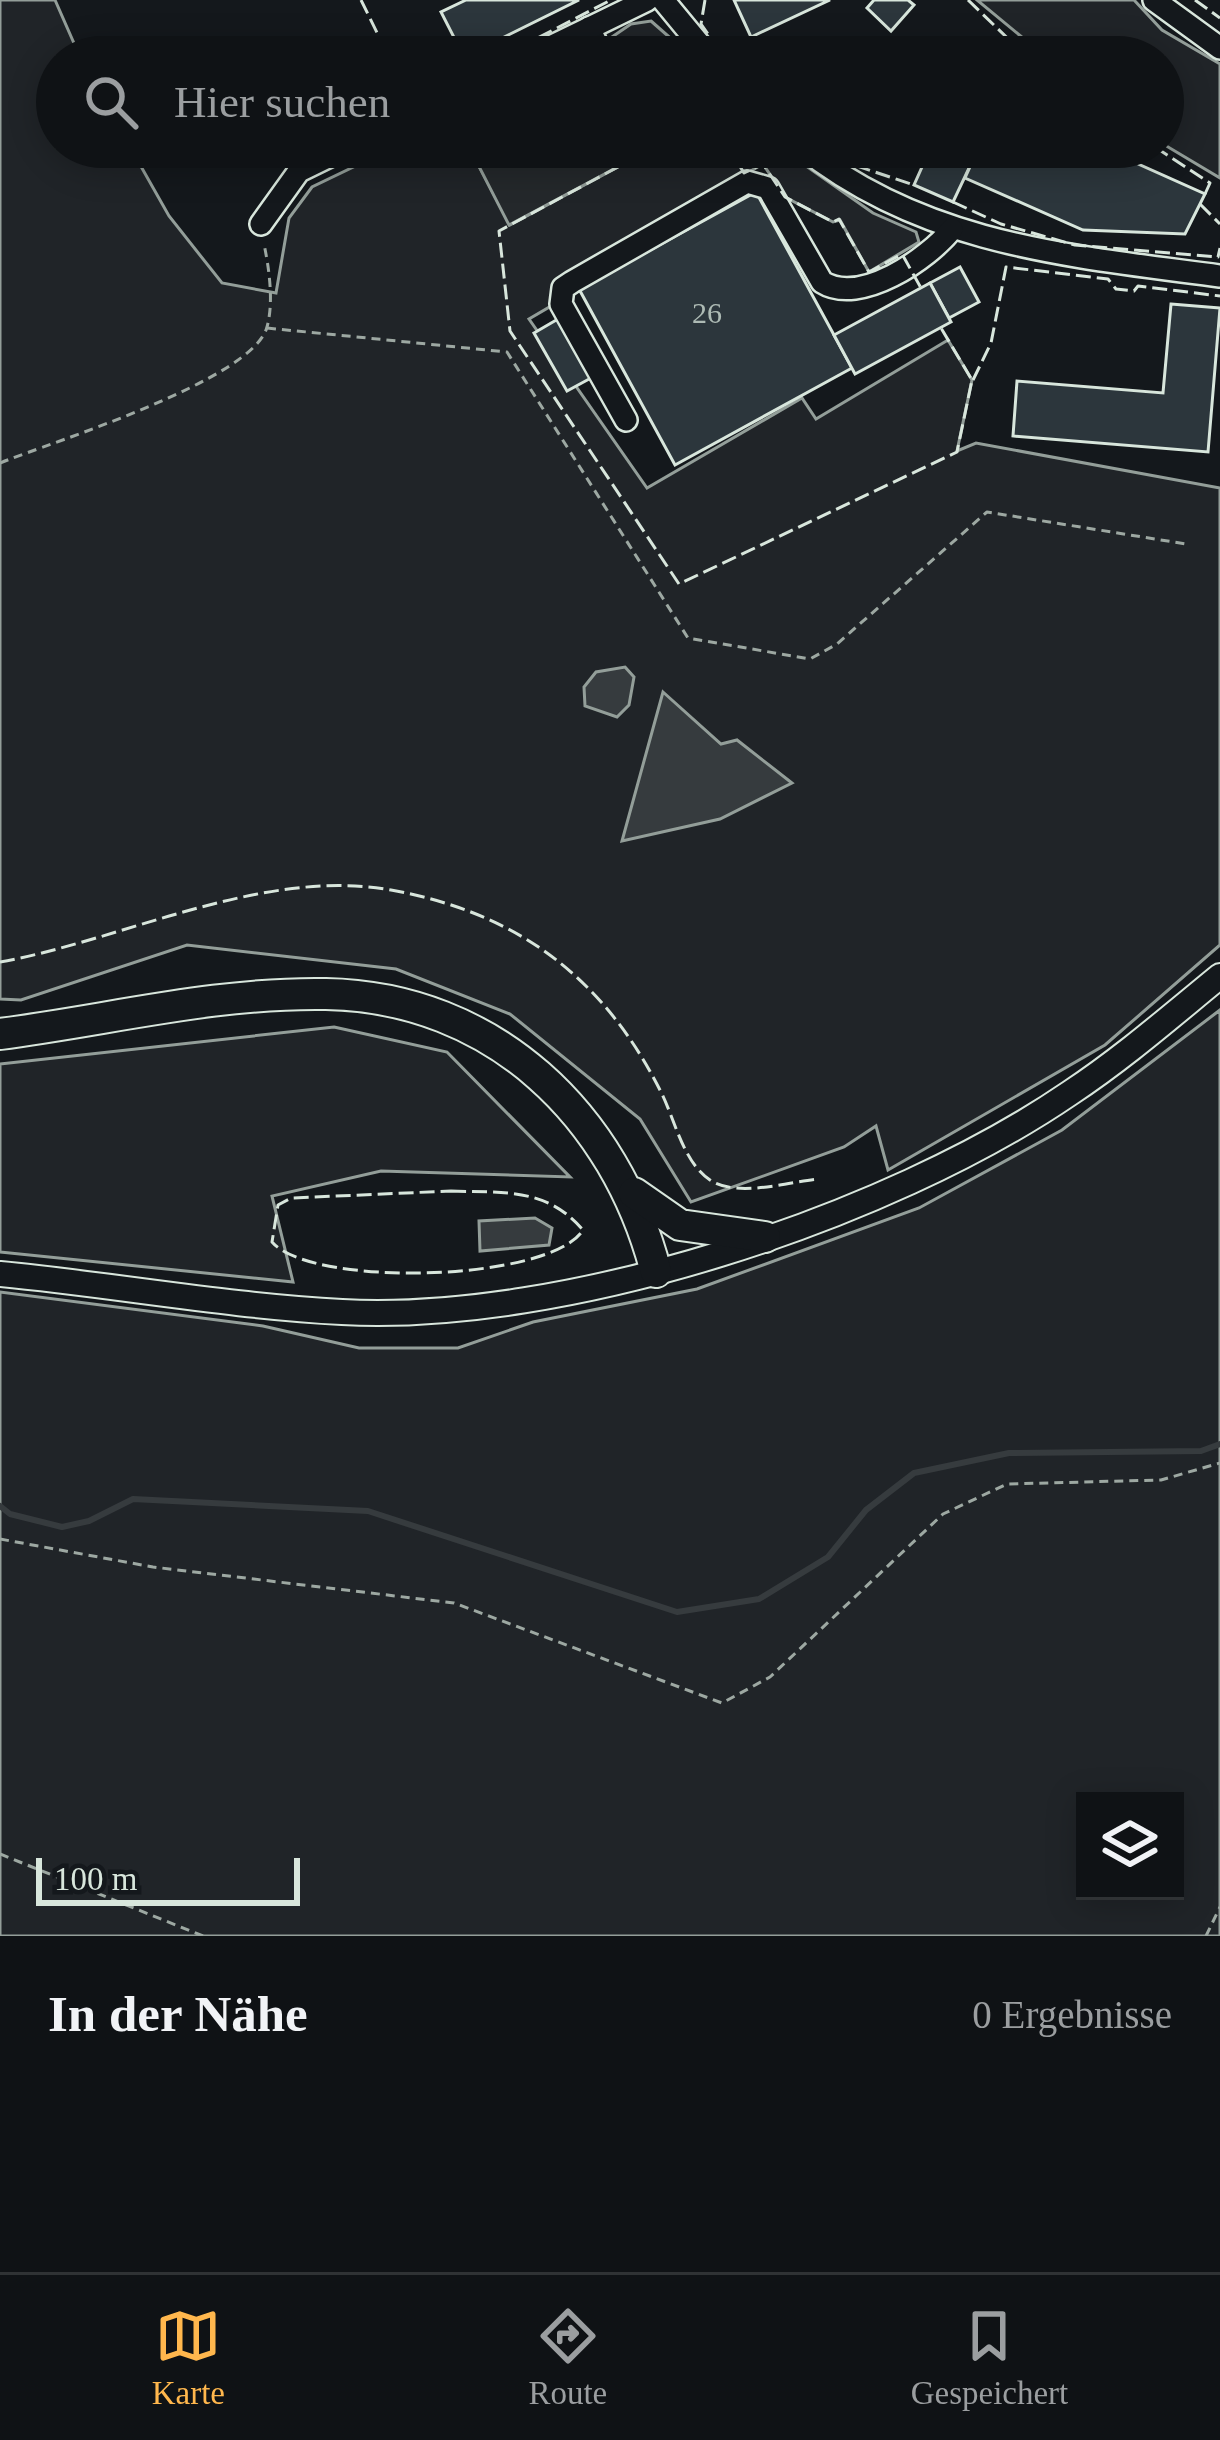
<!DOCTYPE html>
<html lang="de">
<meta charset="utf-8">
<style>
body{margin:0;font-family:"Times New Roman",serif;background:#181b1e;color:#f1f3f6}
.controls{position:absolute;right:36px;bottom:36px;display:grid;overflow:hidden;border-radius:0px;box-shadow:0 6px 30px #0003}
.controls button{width:108px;height:108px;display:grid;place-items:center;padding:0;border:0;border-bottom:3px solid #2f3234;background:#0f1215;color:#f1f3f6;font:60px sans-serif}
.scale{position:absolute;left:36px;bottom:30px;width:264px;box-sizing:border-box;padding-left:12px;border:6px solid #d8e6dc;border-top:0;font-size:33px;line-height:42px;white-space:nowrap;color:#d8e6dc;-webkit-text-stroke:9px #14181c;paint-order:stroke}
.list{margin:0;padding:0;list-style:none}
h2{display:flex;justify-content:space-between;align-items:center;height:156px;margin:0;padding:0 48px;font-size:51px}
h2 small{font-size:39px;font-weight:400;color:#9b9ea0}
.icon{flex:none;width:66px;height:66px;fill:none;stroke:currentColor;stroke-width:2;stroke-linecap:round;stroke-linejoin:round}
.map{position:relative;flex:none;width:1220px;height:1936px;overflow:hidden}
.search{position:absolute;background:#0f1215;box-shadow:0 6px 30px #0003;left:36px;right:36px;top:36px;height:132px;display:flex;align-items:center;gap:30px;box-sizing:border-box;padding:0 42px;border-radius:66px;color:#9b9ea0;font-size:45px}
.sheet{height:336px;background:#0f1215}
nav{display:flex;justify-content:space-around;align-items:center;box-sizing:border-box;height:168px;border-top:3px solid #2f3234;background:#0f1215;font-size:33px;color:#9b9ea0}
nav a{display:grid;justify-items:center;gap:6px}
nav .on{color:#ffb74d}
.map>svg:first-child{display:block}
.green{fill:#202428;stroke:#939e99;stroke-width:3;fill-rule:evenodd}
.parking{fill:#24282b;stroke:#939e99;stroke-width:3}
.water{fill:#363b3e;stroke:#939e99;stroke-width:3}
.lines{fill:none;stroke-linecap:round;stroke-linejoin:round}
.stream{stroke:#363b3e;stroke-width:6}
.building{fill:#2c363c;stroke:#d8e6dc;stroke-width:3}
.minor-casing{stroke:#d8e6dc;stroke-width:26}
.major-casing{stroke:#d8e6dc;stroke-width:28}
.highway-casing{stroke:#d8e6dc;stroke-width:34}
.path{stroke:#9da8a2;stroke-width:3;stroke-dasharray:9 6;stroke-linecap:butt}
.minor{stroke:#14181c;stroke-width:21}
.major{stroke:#14181c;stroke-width:24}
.highway{stroke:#14181c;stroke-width:30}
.fence{stroke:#d8e6dc;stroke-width:3;stroke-dasharray:15 6;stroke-linecap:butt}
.labels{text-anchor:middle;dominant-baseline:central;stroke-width:9;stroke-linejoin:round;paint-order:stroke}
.number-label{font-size:30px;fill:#adbab4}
</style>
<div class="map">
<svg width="1220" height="1936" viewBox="0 0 1220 1936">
<rect width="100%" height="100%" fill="#14181c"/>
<g class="green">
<polygon points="0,0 55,0 80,57 57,57 57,147 130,147 169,216 222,283 276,293 289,218 312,187 395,147 469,147 510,225 655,147 779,147 873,213 916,232 919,242 869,272 840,220 833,222 785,197 763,164 559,280 552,289 551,306 529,319 647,488 802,398 816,419 948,340 972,380 957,451 976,443 1220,488 1220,945 1105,1045 888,1170 876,1126 844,1147 691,1202 640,1119 510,1014 396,969 187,945 21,1000 0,999"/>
<polygon points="977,0 1134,0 1162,30 1220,64 1220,178 1163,144 1163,57 1046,57"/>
<polygon points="651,21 692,57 657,57 652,48 618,57 609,39 631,24"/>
<path d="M1220,1010V1936H0V1292L263,1326L359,1348H458L533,1322L697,1289L919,1208L1062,1130ZM1085,1801H1175V1891H1085Z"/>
<polygon points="334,1027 447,1052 570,1177 381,1171 272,1196 293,1282 0,1252 0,1064"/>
</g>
<polygon class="parking" points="469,147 655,147 509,225"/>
<g class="water">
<polygon points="625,667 634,677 629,705 617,717 585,706 584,687 596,672"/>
<polygon points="663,692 721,744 737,740 792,783 720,819 622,841"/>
<polygon points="535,1218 552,1228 549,1245 480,1251 479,1221"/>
</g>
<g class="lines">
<polyline class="stream" points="0,1506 10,1514 62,1527 89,1521 133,1499 368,1511 677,1612 759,1599 828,1557 866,1510 914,1473 1009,1453 1201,1451 1220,1444"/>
</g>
<g class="building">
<polygon points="466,0 579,0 464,57 441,12"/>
<polygon points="734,0 830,0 751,37"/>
<polygon points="874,0 908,0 914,5 891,31 867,8"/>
<polygon points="263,43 270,57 232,57"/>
<polygon points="931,147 979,147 953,202 914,185"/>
<polygon points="979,147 1100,147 1205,194 1185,234 1083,230 965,178"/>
<polygon points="756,192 852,368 675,465 579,289"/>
<polygon points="960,267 979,302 949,318 930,283"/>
<polygon points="930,283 951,322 855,374 834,335"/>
<polygon points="1171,304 1220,308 1208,452 1013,436 1017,381 1163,393"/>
<polygon points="558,319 591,378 567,391 534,333"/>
</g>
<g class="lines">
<g class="minor-casing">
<g id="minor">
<polyline points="663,0 710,57"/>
<polyline points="1154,0 1220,48"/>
<polyline points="589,28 603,57"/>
<polyline points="530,57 647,0"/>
<path d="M802,147C925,245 1070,256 1220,276"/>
<polyline points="261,224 299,171 348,147"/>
<path d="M626,420L561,304L563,288L572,282L747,182L768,188L822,282C860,306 928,259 952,229"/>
</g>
</g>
<g class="major-casing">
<path id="major" d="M0,1274C114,1285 228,1306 342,1312C564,1324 887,1218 1070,1093C1123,1058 1171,1016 1220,976"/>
</g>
<g class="highway-casing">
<g id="highway">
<path d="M0,1034C108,1020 217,992 326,994C494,997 616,1116 656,1272"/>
<polyline points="634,1193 680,1225 765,1237"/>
</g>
</g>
<g class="path">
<polyline points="267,328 507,352 688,638 810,659 837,644 987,512 1186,544"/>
<path d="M0,463C52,442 253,380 267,327C274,302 269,268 264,244"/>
<polyline points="0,1539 153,1567 454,1603 722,1703 770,1677 943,1514 1007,1484 1161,1480 1220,1463"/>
<polyline points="0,1854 203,1936"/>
<polyline points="1206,1936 1220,1907"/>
</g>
<use href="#minor" class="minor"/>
<use href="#major" class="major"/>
<use href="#highway" class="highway"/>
<g class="fence">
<polyline points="361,0 389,57"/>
<polyline points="705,0 701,24 724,57"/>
<polyline points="968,0 1027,57"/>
<polyline points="1195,0 1220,18"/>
<polyline points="501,57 611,0"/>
<polyline points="655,147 499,231 510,331 679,584 957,452 972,380 941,328"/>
<polyline points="728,147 744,173 763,164 785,197 833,222 839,219 869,272 902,254 921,288"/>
<polyline points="819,147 830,157 914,185"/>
<polyline points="1155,147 1210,183 1205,194"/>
<polyline points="953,202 1001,224 1075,245 1218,257 1220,248"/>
<polyline points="1200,204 1220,224"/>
<polyline points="973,380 991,343 1006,267 1108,279 1116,289 1134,291 1138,286 1220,296"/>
<path d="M0,962C124,940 262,867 391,890C519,913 605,979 662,1094C675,1121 684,1163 710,1180C737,1198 788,1182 818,1179"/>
<path d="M451,1191C504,1193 546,1187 583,1230C550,1282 312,1288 272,1242L278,1205L291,1198Z"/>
</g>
</g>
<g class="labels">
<g class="number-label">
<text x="707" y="312">26</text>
</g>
</g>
</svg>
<div class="controls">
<button><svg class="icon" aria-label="layers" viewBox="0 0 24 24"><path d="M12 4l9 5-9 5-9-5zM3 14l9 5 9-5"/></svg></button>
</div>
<div class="scale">100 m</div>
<div class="search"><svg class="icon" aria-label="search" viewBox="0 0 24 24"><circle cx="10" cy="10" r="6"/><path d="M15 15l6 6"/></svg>Hier suchen</div>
</div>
<section class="sheet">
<h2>In der Nähe<small>0 Ergebnisse</small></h2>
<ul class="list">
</ul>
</section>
<nav>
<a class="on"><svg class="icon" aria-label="map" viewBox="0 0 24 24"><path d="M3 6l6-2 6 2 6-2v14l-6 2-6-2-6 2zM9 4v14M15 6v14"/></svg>Karte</a>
<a><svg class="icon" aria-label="directions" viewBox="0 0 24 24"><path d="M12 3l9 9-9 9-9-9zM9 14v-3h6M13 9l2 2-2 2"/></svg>Route</a>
<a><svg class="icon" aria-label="saved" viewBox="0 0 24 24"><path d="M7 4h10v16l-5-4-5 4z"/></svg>Gespeichert</a>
</nav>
